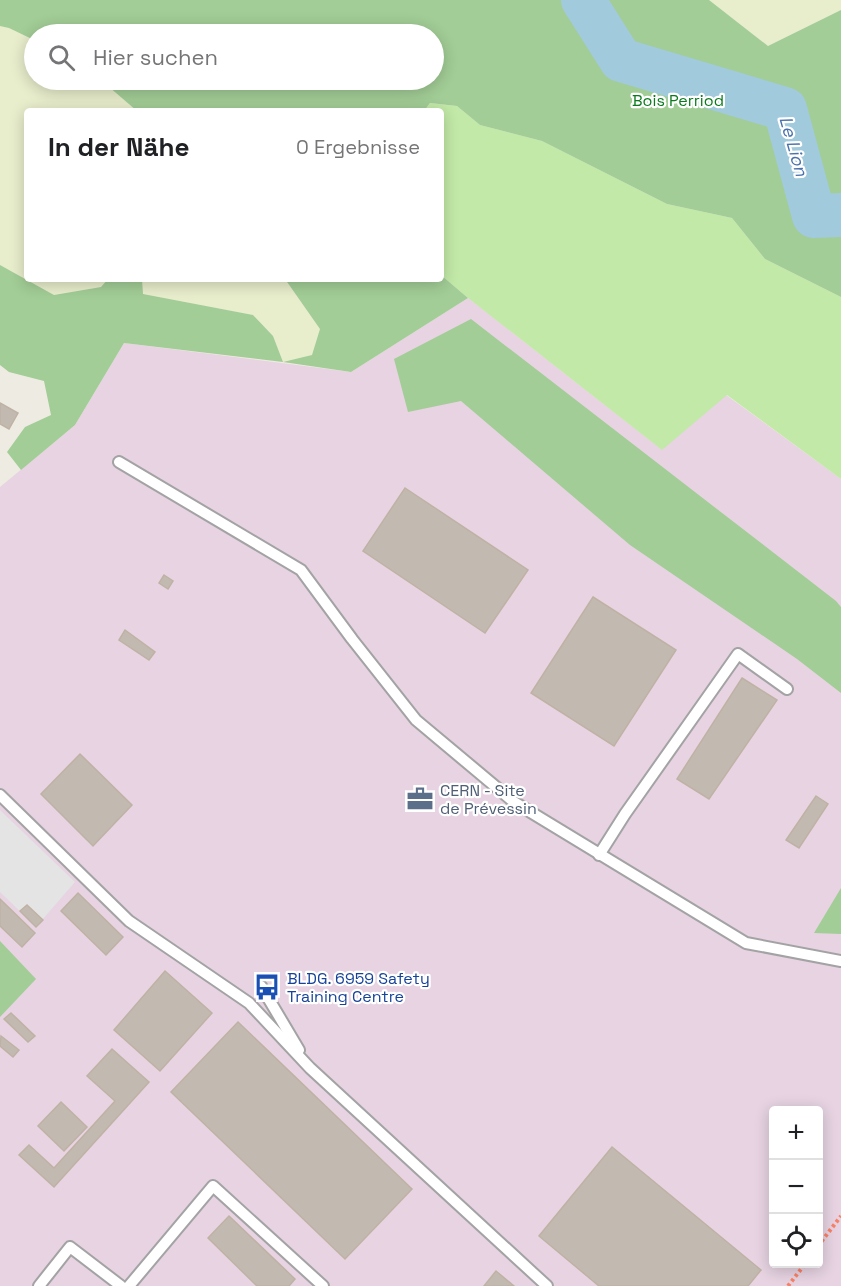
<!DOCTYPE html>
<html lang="de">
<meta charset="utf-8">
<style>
body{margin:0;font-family:"Space Grotesk",sans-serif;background:#f2f2f2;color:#202124}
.controls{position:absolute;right:18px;bottom:18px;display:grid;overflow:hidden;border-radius:6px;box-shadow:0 3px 15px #0003}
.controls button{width:54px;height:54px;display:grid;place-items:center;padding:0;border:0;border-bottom:2px solid #e0e0e0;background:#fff;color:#202124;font:30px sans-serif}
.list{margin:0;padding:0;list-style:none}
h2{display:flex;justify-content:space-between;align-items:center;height:78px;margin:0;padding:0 24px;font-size:26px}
h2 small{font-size:20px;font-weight:400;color:#757577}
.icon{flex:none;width:33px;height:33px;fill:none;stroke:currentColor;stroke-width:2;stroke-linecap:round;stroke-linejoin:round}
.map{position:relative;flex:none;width:841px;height:1286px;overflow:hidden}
.search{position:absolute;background:#fff;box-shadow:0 3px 15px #0003;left:24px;top:24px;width:420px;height:66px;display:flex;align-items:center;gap:15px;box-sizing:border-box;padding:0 21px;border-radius:33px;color:#757577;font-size:22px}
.panel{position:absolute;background:#fff;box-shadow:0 3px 15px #0003;left:24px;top:108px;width:420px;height:174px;border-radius:6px}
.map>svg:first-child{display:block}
.industrial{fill:#e7d3e2;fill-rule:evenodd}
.farmland{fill:#e8edcc}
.grass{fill:#c2e9a7}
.forest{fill:#a2cd96}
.parking{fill:#e4e4e4}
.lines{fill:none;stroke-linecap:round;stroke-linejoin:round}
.river{stroke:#a1cadc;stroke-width:44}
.building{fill:#c2bab1;stroke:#bfb2a4;stroke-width:1.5}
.lane-casing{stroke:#a3a3a3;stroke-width:14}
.path{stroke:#fa8166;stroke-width:4;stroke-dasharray:3 3;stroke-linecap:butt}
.lane{stroke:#fff;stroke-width:10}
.labels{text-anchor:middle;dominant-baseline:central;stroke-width:4.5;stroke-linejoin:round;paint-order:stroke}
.park-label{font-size:16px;fill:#0b7a1d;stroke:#fff}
.service-label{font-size:16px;fill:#4e5e75;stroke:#fff;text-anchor:start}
.transit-label{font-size:16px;fill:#164399;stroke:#fff;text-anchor:start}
.water-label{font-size:18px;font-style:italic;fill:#4972ac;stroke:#fff}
</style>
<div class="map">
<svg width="841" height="1286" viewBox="0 0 841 1286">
<rect width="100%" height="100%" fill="#eeebe2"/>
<path class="industrial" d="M468,298L661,449L726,395L841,479V1286H0V487L75,425L124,343L351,372ZM774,1110H818V1264H774Z"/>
<g class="farmland">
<polygon points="709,0 841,0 841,10 768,46"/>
<polygon points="0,26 9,28 34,40 34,80 101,80 137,111 27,111 27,279 108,279 101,287 54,295 0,265"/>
<polygon points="141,279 285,279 320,329 312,355 283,362 273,336 253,315 143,294"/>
</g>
<polygon class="grass" points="430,103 457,106 480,125 542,141 667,204 732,218 765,259 841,297 841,479 727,395 662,450 468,298 441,275 441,111 424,111"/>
<g class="forest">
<polygon points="0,0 709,0 768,46 841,10 841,297 765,259 732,218 667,204 542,141 480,125 457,106 430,103 424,111 137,111 101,80 434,80 434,34 34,34 34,40 9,28 0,26"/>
<polygon points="0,265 54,295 101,287 108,279 142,279 143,294 253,315 273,336 283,362 312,355 320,329 285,279 441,279 441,275 468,298 351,372 283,362 124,343 75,425 21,470 7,452 25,427 51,415 44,381 9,372 0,365"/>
<polygon points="471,319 836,601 841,607 841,693 797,659 630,545 461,401 408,412 394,359"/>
<polygon points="841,888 841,934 814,933"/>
<polygon points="0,941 36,979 0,1017"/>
</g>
<polygon class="parking" points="0,810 75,882 36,927 0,892"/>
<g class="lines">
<polyline class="river" points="583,0 621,60 785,109 814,216 841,215"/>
</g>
<g class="building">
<polygon points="0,403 18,413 9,429 0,424"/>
<polygon points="405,488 528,570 485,633 363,551"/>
<polygon points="164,575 173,581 168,589 159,583"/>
<polygon points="593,597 676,650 614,746 531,693"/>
<polygon points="125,630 155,652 149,660 119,640"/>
<polygon points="742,678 777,700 709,799 677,779"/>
<polygon points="80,754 132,805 93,846 41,794"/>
<polygon points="816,796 828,804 799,848 786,840"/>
<polygon points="78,893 123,937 106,955 61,911"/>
<polygon points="0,899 35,933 22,947 0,926"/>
<polygon points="27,905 43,920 36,927 20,911"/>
<polygon points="165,971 212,1013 160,1071 114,1030"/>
<polygon points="11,1013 35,1036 28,1042 4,1019"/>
<polygon points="238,1022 412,1189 345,1259 171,1092"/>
<polygon points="1,1036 19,1050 13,1057 0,1046"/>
<polygon points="112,1049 149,1082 54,1187 19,1155 29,1145 54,1168 115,1101 87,1076"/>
<polygon points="61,1102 87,1127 64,1151 38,1126"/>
<polygon points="612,1147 761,1270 748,1286 599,1286 539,1236"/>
<polygon points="229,1216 295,1279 289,1286 257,1286 208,1238"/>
<polygon points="496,1271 514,1286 484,1286"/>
</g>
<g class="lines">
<g class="lane-casing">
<g id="lane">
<polyline points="119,462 301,570 352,639 416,720 514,802 746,943 841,961"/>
<polyline points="0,795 129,921 249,1003 310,1068 547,1286"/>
<polyline points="599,855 625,814 738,654 787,689"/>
<polyline points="261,986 299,1050"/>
<polyline points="39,1286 70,1247 121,1286"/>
<polyline points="129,1286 213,1186 323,1286"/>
</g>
</g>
<g class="path">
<polyline points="818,1246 841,1216"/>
<polyline points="788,1286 805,1264"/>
</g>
<use href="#lane" class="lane"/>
</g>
<defs>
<g id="office-bare" transform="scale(2.07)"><path d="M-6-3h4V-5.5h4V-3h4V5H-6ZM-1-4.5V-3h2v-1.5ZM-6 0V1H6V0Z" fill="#5c6f8a" stroke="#fff" stroke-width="2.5" paint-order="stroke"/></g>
<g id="bus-bare" transform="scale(2.07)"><path d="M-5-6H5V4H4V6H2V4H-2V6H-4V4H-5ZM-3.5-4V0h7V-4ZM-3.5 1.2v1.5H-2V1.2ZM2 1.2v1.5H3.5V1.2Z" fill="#1a4fb4" stroke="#fff" stroke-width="2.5" paint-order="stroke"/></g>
</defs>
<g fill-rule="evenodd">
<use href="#office-bare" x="420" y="799"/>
<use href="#bus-bare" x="267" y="987"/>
</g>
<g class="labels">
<g class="park-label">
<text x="678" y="100">Bois Perriod</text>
</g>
<g class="service-label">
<text x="440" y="790">CERN - Site<tspan x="440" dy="18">de Prévessin</tspan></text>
</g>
<g class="transit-label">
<text x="287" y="978">BLDG. 6959 Safety<tspan x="287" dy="18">Training Centre</tspan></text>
</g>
<g class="water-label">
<text transform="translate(794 146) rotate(74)">Le Lion</text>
</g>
</g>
</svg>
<div class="controls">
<button>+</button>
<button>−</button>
<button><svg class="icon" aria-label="locate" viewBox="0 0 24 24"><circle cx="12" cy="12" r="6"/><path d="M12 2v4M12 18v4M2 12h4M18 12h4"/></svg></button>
</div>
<div class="search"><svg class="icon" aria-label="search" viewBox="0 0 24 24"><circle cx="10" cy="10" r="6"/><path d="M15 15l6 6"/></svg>Hier suchen</div>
<section class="panel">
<h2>In der Nähe<small>0 Ergebnisse</small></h2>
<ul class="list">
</ul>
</section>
</div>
